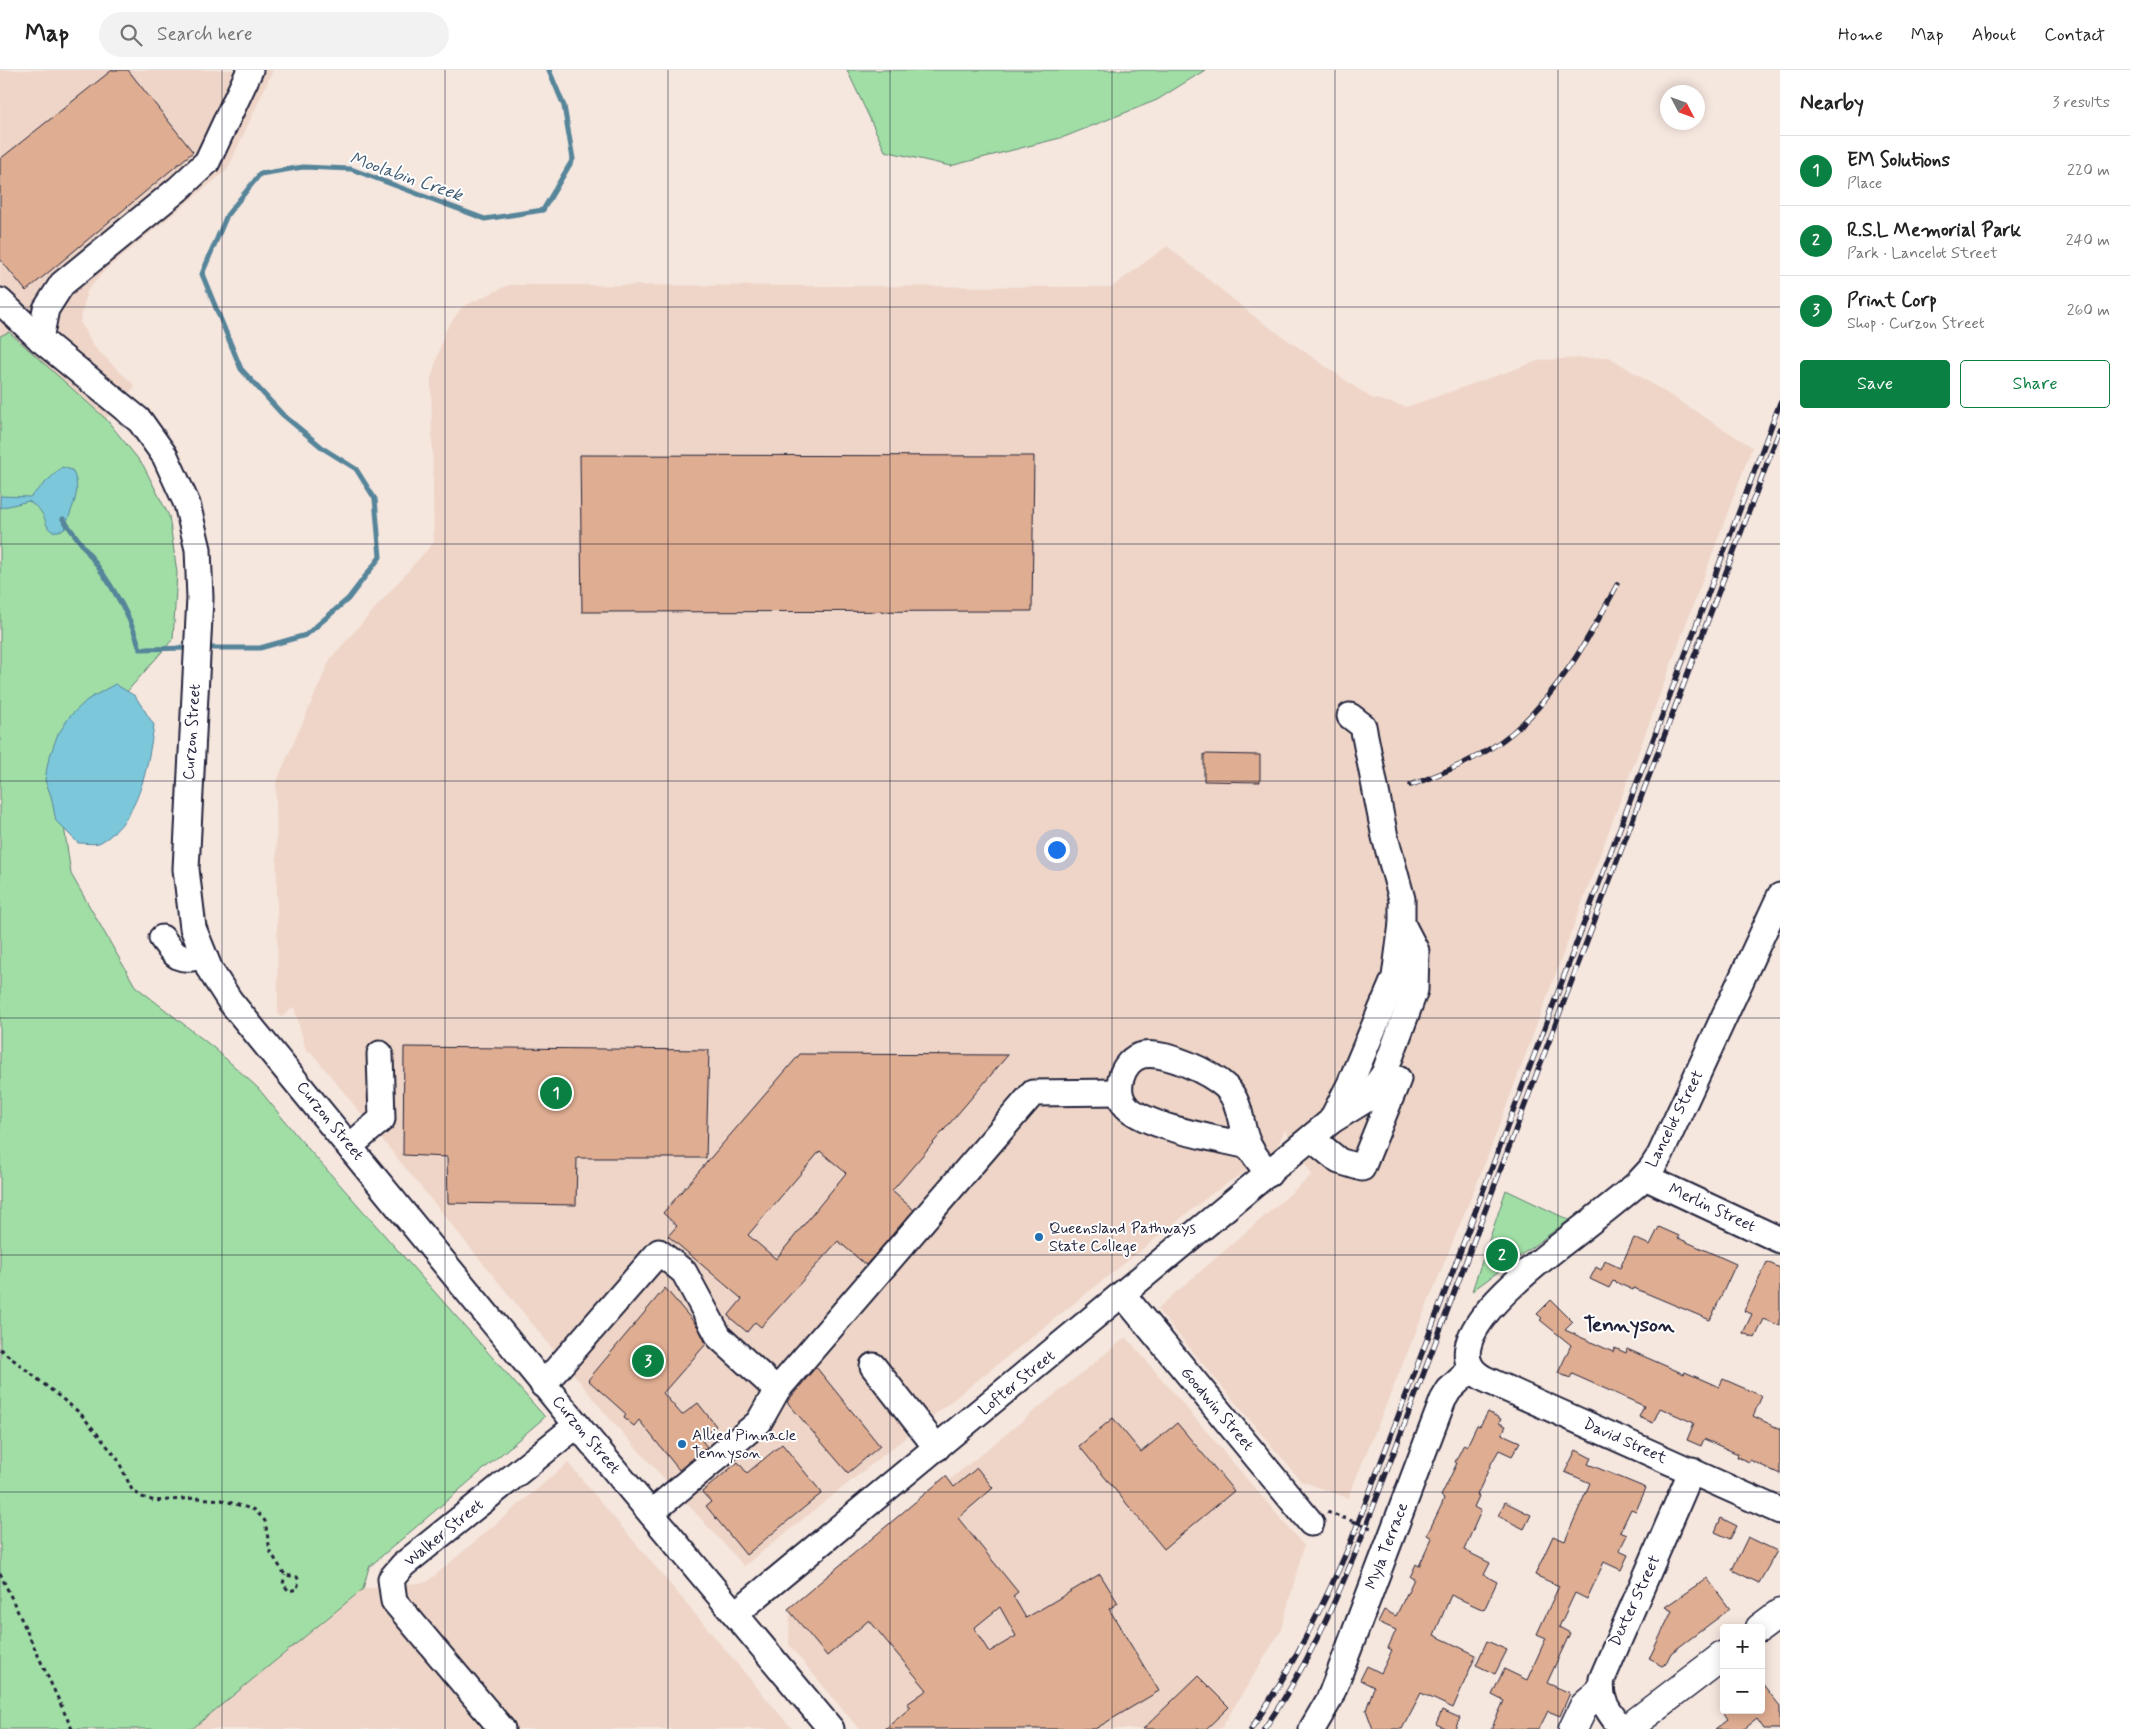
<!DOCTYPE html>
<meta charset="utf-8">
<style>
body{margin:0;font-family:Mynerve,sans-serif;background:#f2f2f2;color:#222}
.controls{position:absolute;right:15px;bottom:15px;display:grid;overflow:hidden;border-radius:5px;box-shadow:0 2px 12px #0003}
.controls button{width:45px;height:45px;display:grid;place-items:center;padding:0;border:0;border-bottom:1px solid #e0e0e0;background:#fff;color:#222;font:25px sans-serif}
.compass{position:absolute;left:1660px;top:15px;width:45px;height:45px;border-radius:50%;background:#fff;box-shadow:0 2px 12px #0003;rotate:131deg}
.you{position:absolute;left:1056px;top:779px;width:18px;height:18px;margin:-12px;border:4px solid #fff;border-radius:50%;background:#1a73e8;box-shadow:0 0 0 8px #1a73e833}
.badge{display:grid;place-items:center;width:32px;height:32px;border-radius:50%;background:#0b8043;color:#fff;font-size:16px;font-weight:700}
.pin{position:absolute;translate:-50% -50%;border:2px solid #fff;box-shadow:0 1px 5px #0006}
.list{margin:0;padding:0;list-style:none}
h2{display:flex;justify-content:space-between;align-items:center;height:65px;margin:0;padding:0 20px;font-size:21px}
h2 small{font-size:16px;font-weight:400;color:#767676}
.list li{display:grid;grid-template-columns:32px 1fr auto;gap:15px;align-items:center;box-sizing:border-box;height:70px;padding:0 20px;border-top:1px solid #e0e0e0}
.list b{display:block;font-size:19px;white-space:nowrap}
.list p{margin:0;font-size:16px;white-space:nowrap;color:#767676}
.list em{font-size:16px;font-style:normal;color:#767676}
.actions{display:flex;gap:10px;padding:15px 20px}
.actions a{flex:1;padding:11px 0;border:1px solid #0b8043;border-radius:5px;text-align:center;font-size:18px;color:#0b8043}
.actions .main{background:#0b8043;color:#fff}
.icon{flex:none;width:28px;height:28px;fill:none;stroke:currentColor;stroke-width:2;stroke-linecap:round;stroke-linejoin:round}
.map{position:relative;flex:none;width:1780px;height:1659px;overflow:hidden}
header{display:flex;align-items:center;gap:30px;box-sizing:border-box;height:70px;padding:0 25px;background:#fff;border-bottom:1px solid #e0e0e0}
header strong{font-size:24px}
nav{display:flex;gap:28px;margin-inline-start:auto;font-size:18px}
.search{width:350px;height:45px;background:#f2f2f2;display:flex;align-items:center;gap:12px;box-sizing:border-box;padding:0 18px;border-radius:28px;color:#767676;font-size:19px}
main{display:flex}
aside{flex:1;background:#fff}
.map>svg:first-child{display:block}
.built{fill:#eed5c7}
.green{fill:#a0dea5;stroke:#618070}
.water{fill:#7bc7da;stroke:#57859a}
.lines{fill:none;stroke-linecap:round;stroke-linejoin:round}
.stream{stroke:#57859a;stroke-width:5}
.building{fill:#dfad91;stroke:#22223b;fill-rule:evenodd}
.minor-casing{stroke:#22223b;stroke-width:29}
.major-casing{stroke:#22223b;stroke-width:31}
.path{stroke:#22223b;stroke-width:3;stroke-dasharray:4 4;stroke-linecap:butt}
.minor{stroke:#fff;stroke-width:25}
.major{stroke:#fff;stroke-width:28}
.rail-casing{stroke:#22223b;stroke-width:5.5}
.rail{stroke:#fff;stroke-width:4;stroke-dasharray:11;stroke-linecap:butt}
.path-bridge{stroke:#22223b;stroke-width:3;stroke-dasharray:4 4;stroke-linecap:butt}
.grid{fill:none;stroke:#22223b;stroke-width:1;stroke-opacity:0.55}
.poi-dot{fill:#1f6fb2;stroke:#fff;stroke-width:2}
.labels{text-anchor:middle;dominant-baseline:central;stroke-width:4;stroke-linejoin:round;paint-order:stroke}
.street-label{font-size:16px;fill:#22223b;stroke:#fff}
.poi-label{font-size:16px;fill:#22223b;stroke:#fff;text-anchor:start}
.water-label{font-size:18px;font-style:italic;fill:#415c73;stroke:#fff}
.district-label{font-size:21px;font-weight:bold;fill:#22223b;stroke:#fff}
</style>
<header>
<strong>Map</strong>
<div class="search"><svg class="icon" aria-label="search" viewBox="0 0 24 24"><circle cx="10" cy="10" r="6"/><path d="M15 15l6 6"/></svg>Search here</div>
<nav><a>Home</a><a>Map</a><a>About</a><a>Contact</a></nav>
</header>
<main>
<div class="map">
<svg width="1780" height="1659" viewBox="0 0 1780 1659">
<rect width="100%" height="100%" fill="#f5e6de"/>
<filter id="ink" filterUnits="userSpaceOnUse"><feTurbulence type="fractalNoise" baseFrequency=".02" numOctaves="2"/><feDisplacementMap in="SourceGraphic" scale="10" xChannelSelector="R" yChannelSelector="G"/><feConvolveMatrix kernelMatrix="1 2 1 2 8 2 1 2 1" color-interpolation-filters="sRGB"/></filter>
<g filter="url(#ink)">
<g class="built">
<polygon points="0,0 273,0 227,100 106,199 87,221 80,252 94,277 135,316 106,349 9,262 0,266"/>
<polygon points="1167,176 1256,248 1371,328 1407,337 1541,290 1609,287 1752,377 1487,1088 1348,1428 1301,1411 1157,1239 1312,1105 1285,1060 1274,1083 1214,1122 744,1496 610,1349 311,982 306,980 294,937 281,947 278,942 276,713 331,588 434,472 431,309 445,261 462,237 509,215 1112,217"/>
<polygon points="1126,1267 1304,1476 1281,1560 1222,1657 1219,1659 859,1659 789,1575 790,1539"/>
<polygon points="568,1393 792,1659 192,1659 363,1519 427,1512"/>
</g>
<g class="green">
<polygon points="847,0 1205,0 1157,30 1064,67 950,96 885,81"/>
<polygon points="9,262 106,349 143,395 169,446 177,503 173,569 104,648 59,722 71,804 135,916 214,978 258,1018 297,1066 545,1347 369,1497 363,1519 192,1659 0,1659 0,266"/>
<polygon points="1506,1120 1569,1150 1472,1221"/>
</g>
<g class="water">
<path d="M62,397L72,400C84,422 70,438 65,459C44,467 49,453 41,442C38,437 33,435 29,431L0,438V426L30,427Z"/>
<path d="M115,614L135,626L154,655C148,695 140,750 101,772C96,775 85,773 78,773L56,751L51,726L45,710L48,692L57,666L70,646L87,630Z"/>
</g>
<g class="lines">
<g class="stream">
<path d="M63,449C93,490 126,529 140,579L190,578"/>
<polyline points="203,578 260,578 306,565 348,529 380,487 375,429 356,399 324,379 282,344 241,299 202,204 227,145 260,104 303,97 351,99 485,149 543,140 573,89 564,36 549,0"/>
</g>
</g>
<g class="building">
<polygon points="112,0 128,0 193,82 26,221 0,189 0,89"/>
<polygon points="580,385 1034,386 1032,541 582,542"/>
<polygon points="1204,684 1260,685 1260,712 1204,711"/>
<polygon points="404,977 709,980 706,1088 577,1088 576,1135 448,1133 447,1087 403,1085"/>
<path d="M800,984L1008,985L892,1121L914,1140L866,1195L838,1171L761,1257L755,1252L747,1262L728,1246L742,1229L668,1166L677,1156L663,1143ZM820,1081L846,1103L776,1189L748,1165Z"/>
<polygon points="1659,1157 1679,1166 1678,1168 1736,1194 1710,1250 1634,1218 1633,1220 1613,1211 1609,1218 1590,1209 1596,1197 1601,1200 1605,1191 1620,1198 1634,1168 1650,1175"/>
<polygon points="1767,1192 1780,1198 1780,1256 1764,1249 1755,1268 1743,1263 1752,1244 1744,1241"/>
<polygon points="665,1218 698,1257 706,1274 663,1323 682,1345 698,1333 716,1356 700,1368 707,1377 679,1400 639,1350 634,1356 624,1348 626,1344 588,1310"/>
<polygon points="1551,1230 1573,1252 1565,1260 1613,1282 1615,1278 1626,1283 1627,1279 1684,1304 1685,1302 1719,1317 1723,1309 1762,1326 1753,1346 1780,1359 1780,1404 1750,1390 1749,1392 1737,1387 1738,1384 1704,1369 1701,1376 1687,1370 1694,1353 1660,1338 1653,1353 1639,1347 1644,1336 1572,1304 1570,1308 1558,1303 1571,1275 1540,1250 1542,1248 1537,1244"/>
<polygon points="816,1297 880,1376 848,1403 787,1332"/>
<polygon points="1488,1342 1501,1349 1499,1353 1506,1356 1502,1364 1520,1372 1512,1386 1499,1380 1492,1392 1477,1425 1479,1426 1474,1437 1481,1441 1464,1480 1490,1493 1484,1505 1497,1512 1484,1540 1451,1525 1434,1565 1476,1585 1453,1638 1421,1623 1402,1659 1373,1659 1366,1640 1374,1617 1360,1610 1367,1596 1381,1603 1392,1580 1388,1578 1396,1560 1378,1552 1384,1540 1396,1546 1414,1509 1410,1507 1416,1494 1419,1496 1432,1468 1427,1465 1442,1434 1444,1428 1441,1426 1457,1393 1455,1392 1464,1374 1467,1376 1477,1355 1480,1356"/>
<polygon points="1113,1348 1141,1382 1177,1353 1234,1421 1164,1479 1079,1376"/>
<polygon points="782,1374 822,1423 746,1485 706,1436 711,1432 702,1422 738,1392 747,1403"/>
<polygon points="1576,1380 1591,1388 1588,1394 1646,1418 1636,1441 1631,1439 1620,1462 1627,1465 1619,1481 1628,1485 1621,1500 1604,1492 1587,1529 1575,1523 1559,1557 1570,1563 1547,1613 1570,1623 1560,1646 1548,1641 1539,1659 1491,1659 1504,1631 1492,1625 1504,1599 1527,1610 1546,1568 1537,1564 1559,1516 1535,1505 1553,1466 1565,1471 1590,1413 1565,1402"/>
<path d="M977,1398L993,1418L958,1448L1018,1522L1013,1526L1026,1548L1100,1504L1118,1533L1109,1539L1159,1621L1095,1659H885L911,1637L907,1634L927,1620L869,1550L827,1586L788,1539L946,1406L954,1417ZM1000,1537L1016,1566L989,1582L974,1558Z"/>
<polygon points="1505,1432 1531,1445 1524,1459 1498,1446"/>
<polygon points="1721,1448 1737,1456 1730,1469 1715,1462"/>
<polygon points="1748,1467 1777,1481 1759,1513 1732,1500"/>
<polygon points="1707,1508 1730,1539 1671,1583 1665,1595 1663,1596 1649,1589 1672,1541 1665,1537"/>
<polygon points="1487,1571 1507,1580 1495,1604 1476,1595"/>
<polygon points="1198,1606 1229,1637 1206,1659 1143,1659"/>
<polygon points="1761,1612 1780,1636 1780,1659 1764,1659 1757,1649 1744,1659 1715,1659 1728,1649 1722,1640 1761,1640"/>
<polygon points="1442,1640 1460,1648 1455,1659 1447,1659 1436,1654"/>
</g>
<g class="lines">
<g class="minor-casing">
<g id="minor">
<polyline points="0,231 40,269 140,351 165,386 187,434 198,479 200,528 186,799 193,858 210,900 230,931 577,1355 831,1659"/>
<polyline points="40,269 46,239 62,214 178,119 207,92 250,0"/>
<path d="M1780,826L1660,1085L1651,1099L1637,1114C1616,1132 1594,1149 1572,1166C1545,1187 1422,1276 1485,1309L1780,1441"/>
<path d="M162,868C177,889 179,891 204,886"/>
<polyline points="1331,1051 1365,1030 1384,1004 1415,920 1416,881 1402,854"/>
<polyline points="1311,1068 1339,1091 1362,1098 1398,1009 1384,1004"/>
<polyline points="350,1076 382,1049 380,984"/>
<path d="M1248,1076C1216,1068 1154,1059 1129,1039C1111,1025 1121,989 1143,985C1165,981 1210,1002 1226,1017C1243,1035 1239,1056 1249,1076C1254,1086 1262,1095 1269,1104"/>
<polyline points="1645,1107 1780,1170"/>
<polyline points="1123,1225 1311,1453"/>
<polyline points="873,1296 937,1378"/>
<polyline points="543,1315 659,1182 684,1202 719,1267 777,1320"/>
<polyline points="651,1443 759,1352 777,1320 1033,1023 1119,1022"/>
<polyline points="735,1544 1331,1051 1350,1014 1395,907 1402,854 1402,829 1385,767 1363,656 1350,646"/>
<polyline points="502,1659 394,1531 391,1509 403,1495 577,1355"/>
<polyline points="1312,1659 1329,1630 1338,1607 1443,1330 1449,1320 1471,1299"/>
<path d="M1622,1659C1610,1643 1598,1631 1602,1609L1692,1400"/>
</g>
</g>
<g class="major-casing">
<g id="major">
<polyline points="1760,1558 1780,1543"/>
<polyline points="1573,1659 1584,1636 1600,1622"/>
<polyline points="1627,1659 1724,1585"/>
</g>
</g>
<g class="path">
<polyline points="0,1279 80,1343 117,1388 132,1420 142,1427 155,1431 197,1428 222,1430 255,1440 265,1451 270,1481 285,1505 297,1507 299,1511 297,1519 289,1521 283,1514 285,1505"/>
<polyline points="1327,1442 1352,1451"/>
<polyline points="0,1503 72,1659"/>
</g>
<use href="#minor" class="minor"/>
<use href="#major" class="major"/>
<g class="rail-casing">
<g id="rail">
<path d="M1411,715C1446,702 1483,687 1512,663C1559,623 1589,568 1617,515"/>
<path d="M1251,1659C1291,1600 1322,1539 1350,1474L1780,333"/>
<path d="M1264,1659C1305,1601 1333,1537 1360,1472L1780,359"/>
</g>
</g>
<use href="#rail" class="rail"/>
<polyline class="path-bridge" points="1352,1451 1371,1458"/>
</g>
</g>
<path class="grid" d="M222,0V1659M445,0V1659M668,0V1659M890,0V1659M1112,0V1659M1335,0V1659M1558,0V1659M0,237H1780M0,474H1780M0,711H1780M0,948H1780M0,1185H1780M0,1422H1780"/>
<g class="poi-dot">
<circle cx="1039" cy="1167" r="5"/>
<circle cx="682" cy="1374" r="5"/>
</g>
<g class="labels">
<g class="street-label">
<text transform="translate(192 662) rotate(-86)">Curzon Street</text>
<text transform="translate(1675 1049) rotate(-63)">Lancelot Street</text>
<text transform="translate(330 1051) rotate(51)">Curzon Street</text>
<text transform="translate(1712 1138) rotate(25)">Merlin Street</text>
<text transform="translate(1017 1313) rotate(-39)">Lofter Street</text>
<text transform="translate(1217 1339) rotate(50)">Goodwin Street</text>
<text transform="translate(586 1365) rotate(50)">Curzon Street</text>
<text transform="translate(1625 1371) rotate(24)">David Street</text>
<text transform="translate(444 1463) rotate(-39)">Walker Street</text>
<text transform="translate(1387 1476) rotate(-69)">Myla Terrace</text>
<text transform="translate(1635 1531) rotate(-65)">Dexter Street</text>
</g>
<g class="poi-label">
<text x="1049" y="1158">Queensland Pathways<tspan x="1049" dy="18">State College</tspan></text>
<text x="692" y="1365">Allied Pinnacle<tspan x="692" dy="18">Tennyson</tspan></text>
</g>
<g class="water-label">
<text transform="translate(406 107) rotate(19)">Moolabin Creek</text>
</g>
<g class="district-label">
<text x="1629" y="1255">Tennyson</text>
</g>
</g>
</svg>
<div class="controls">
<button>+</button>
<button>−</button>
</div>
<svg class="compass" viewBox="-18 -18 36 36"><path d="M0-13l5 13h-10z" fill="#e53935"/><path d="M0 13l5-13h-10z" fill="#767676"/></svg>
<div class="you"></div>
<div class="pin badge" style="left:556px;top:1023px">1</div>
<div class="pin badge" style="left:1502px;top:1185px">2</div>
<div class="pin badge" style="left:648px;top:1291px">3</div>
</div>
<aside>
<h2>Nearby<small>3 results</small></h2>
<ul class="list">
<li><span class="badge">1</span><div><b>EM Solutions</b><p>Place</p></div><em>220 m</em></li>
<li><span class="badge">2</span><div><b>R.S.L Memorial Park</b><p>Park · Lancelot Street</p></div><em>240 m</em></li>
<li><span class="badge">3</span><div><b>Print Corp</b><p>Shop · Curzon Street</p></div><em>260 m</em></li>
</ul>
<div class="actions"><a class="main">Save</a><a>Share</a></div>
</aside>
</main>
